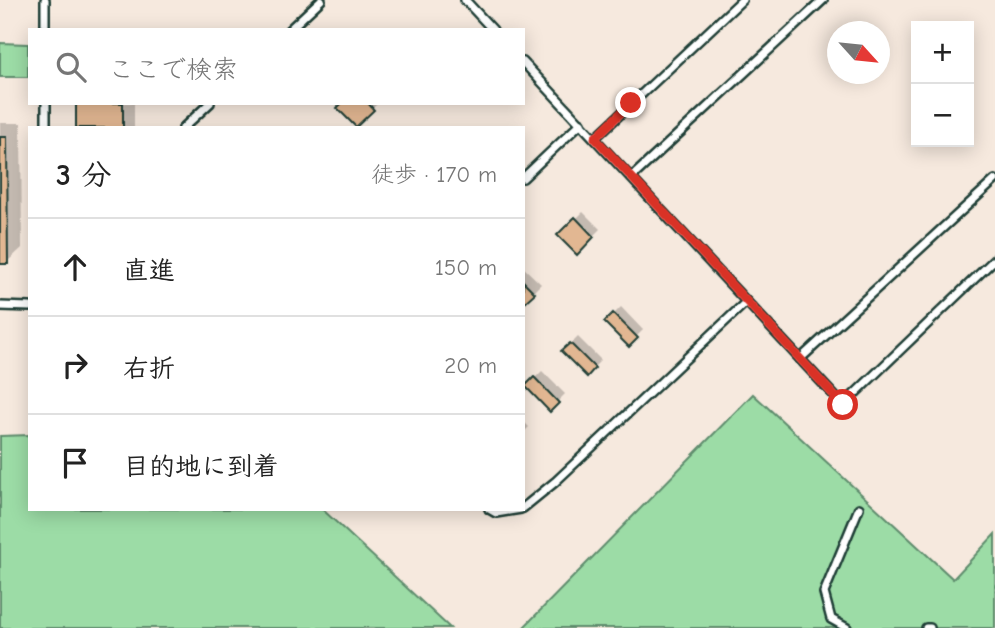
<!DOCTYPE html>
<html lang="ja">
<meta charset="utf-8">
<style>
body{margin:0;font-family:"Comic Neue","Klee One",sans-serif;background:#f6f6f6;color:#222}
.controls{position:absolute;right:21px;top:21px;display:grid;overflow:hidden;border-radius:0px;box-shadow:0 4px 18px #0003}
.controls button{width:63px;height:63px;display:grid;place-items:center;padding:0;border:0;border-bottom:2px solid #e0e0e0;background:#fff;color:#222;font:35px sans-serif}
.compass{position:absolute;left:827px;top:21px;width:63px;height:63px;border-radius:50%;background:#fff;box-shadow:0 4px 18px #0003;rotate:117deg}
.stop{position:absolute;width:21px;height:21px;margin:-16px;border:5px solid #d93025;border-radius:50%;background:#fff}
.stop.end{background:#d93025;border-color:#fff;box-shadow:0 2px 7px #0008}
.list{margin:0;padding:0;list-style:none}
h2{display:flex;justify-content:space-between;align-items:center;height:91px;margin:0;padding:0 28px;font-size:30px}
h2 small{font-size:23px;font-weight:400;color:#767676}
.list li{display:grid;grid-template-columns:46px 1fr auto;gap:21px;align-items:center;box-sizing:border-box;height:98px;padding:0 28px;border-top:2px solid #e0e0e0}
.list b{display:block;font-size:26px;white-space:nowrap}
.list em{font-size:23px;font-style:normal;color:#767676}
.icon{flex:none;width:38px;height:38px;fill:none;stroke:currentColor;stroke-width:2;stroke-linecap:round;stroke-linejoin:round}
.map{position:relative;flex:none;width:995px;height:628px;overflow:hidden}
.search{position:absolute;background:#fff;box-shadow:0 4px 18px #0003;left:28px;top:28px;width:497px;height:77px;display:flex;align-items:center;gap:18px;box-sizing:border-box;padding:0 24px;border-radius:0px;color:#767676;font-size:26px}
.panel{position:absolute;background:#fff;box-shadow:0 4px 18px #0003;left:28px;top:126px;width:497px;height:385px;border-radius:0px}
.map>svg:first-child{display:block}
.green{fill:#9cdca6;stroke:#5e8c6d;stroke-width:2}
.shadow{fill:#0003}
.building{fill:#e2b792;stroke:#1f3d34;stroke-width:2}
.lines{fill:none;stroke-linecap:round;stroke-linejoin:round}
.lane-casing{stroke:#1f3d34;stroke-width:12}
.lane{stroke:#fff;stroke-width:7}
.route{stroke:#d93025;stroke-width:9}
</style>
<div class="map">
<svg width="995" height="628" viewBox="0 0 995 628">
<rect width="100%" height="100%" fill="#f6e9de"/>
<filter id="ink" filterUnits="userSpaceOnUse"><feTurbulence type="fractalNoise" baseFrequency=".0143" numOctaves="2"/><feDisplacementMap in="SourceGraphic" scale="14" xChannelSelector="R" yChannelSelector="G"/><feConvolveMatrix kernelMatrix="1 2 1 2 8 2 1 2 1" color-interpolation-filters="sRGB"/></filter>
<g filter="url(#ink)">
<g class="green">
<polygon points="0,43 28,44 28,77 0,77"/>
<polygon points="753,394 953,579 995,534 995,628 523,628"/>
<polygon points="30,435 30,509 322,509 450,628 0,628 0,436"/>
</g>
<g class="shadow">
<rect x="78" y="103" width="56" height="25"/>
<polygon points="344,103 378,103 356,125"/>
<polygon points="0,123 21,123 22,248 7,262 0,263"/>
<polygon points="583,212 600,229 577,252 560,235"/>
<polygon points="523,267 541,284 523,302"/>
<polygon points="621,307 643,330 629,344 606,322"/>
<polygon points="578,337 601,360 587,374 564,351"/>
<polygon points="542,371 565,394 550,409 527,386"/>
<polygon points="523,421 529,427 523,433"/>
</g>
<g class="building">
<rect x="76" y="103" width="47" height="25"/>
<polygon points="342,103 368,103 374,110 356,127 337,108"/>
<polygon points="0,137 7,137 8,264 0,264"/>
<polygon points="575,217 594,237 577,255 557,235"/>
<polygon points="523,281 535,293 523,304"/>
<polygon points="613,313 638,338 629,347 604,322"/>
<polygon points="570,343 595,368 587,377 561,351"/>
<polygon points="534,377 559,403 550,412 525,386"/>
</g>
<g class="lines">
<g class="lane-casing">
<g id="lane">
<polyline points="45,0 45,30"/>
<polyline points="465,0 493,30"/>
<polyline points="289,30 321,0"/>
<polyline points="523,62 843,405 995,259"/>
<polyline points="46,103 46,128"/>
<polyline points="183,128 210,103"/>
<polyline points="595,138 742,0"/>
<polyline points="632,177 823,0"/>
<polyline points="523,178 581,123"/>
<polyline points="0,306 30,307"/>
<polyline points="800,359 995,180"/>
<polyline points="523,508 555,482 746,302"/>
<polyline points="489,509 496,513 521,509"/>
<polyline points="847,628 831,619 824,593 859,508"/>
<polyline points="926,628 930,628"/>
</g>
</g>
<use href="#lane" class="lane"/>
</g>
</g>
<g class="lines" filter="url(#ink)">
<polyline class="route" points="631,103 595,138 843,405"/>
</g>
</svg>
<div class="controls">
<button>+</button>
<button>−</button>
</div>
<svg class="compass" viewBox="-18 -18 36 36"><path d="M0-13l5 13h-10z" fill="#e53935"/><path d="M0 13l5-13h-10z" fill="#767676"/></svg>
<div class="stop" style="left:843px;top:405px"></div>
<div class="stop end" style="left:631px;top:103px"></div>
<div class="search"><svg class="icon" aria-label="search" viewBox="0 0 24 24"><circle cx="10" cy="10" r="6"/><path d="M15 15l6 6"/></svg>ここで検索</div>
<section class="panel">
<h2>3 分<small>徒歩 · 170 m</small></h2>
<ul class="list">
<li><svg class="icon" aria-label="ahead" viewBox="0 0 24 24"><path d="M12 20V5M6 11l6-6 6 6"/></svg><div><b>直進</b></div><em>150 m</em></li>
<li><svg class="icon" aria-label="right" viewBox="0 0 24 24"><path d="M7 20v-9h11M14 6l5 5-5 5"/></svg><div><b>右折</b></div><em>20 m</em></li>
<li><svg class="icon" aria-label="arrive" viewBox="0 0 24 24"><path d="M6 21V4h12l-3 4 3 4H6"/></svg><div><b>目的地に到着</b></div></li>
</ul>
</section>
</div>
